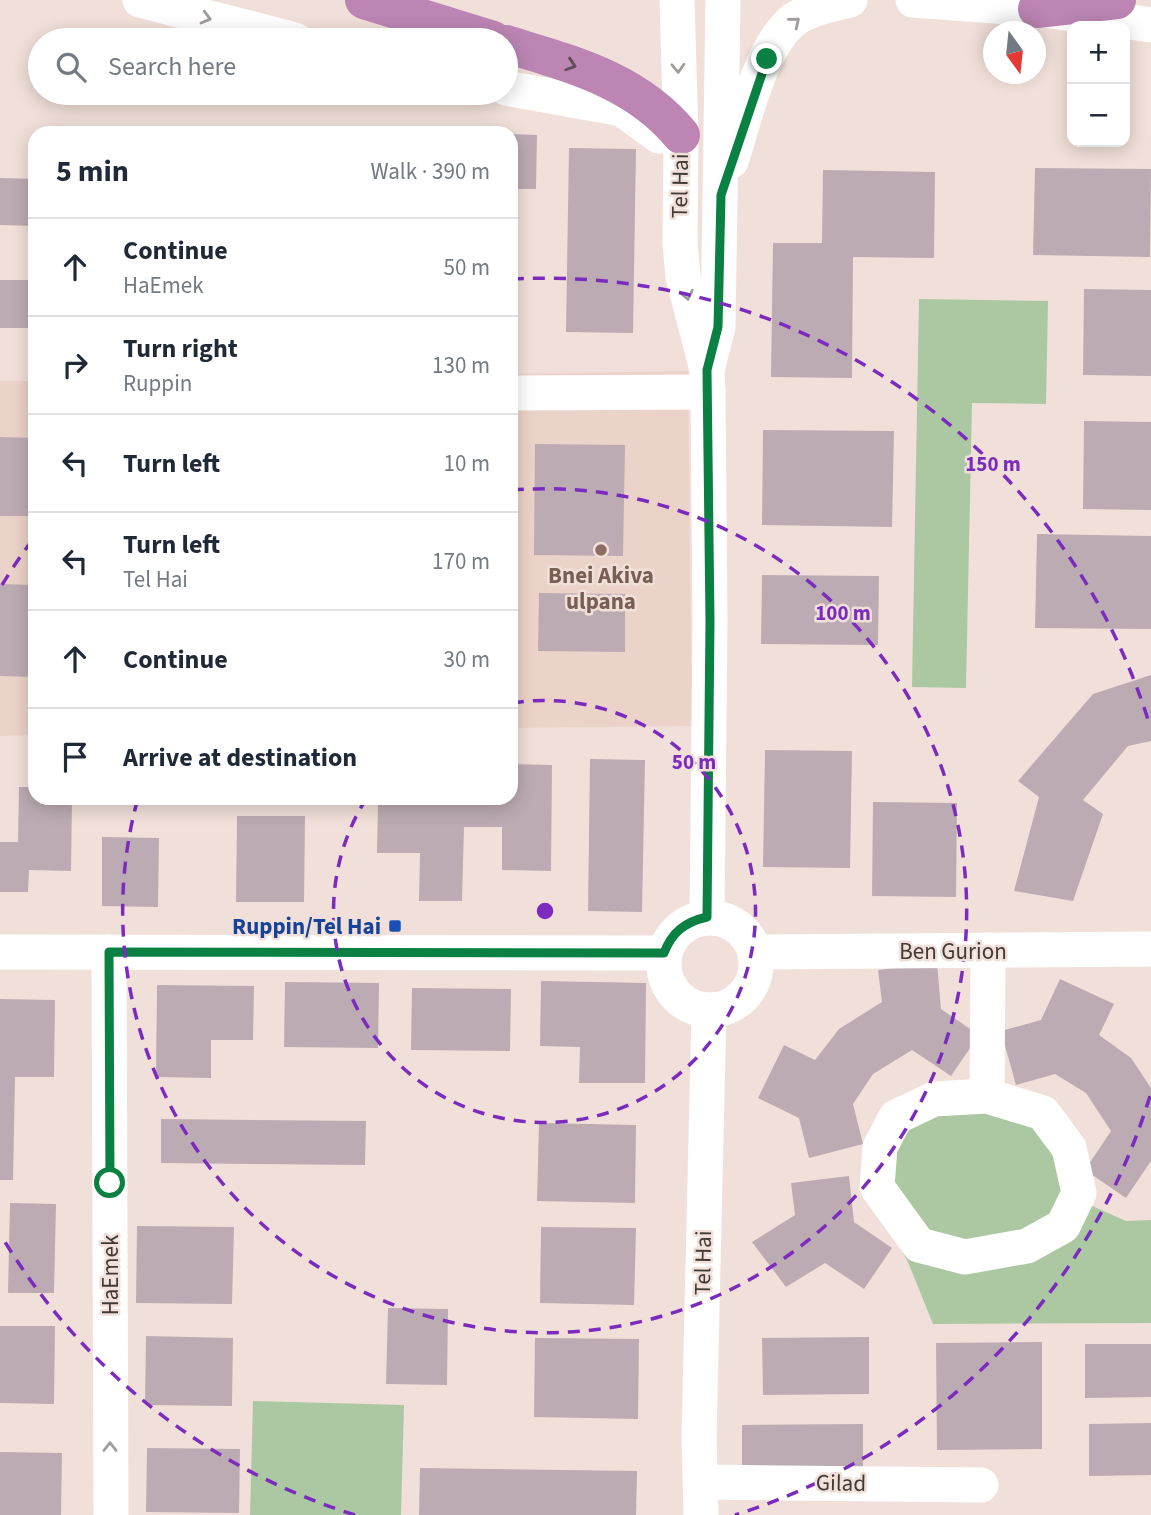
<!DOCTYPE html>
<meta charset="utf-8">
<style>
body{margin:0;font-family:"Source Sans 3",sans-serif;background:#f2f2f3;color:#1f2937}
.controls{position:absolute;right:21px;top:21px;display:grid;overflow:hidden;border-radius:14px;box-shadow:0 4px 18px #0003}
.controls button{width:63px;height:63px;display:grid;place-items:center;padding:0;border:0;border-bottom:2px solid #e0e1e3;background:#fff;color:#1f2937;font:35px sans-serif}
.compass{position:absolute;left:983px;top:21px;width:63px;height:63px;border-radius:50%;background:#fff;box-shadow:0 4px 18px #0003;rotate:165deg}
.stop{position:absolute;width:21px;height:21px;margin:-16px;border:5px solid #0b8043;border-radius:50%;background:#fff}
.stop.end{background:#0b8043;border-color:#fff;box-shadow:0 2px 7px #0008}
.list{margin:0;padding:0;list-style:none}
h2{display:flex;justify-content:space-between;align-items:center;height:91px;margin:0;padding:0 28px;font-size:30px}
h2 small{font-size:23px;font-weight:400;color:#747a83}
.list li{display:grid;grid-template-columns:46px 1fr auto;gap:21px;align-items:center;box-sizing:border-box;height:98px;padding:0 28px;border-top:2px solid #e0e1e3}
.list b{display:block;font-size:26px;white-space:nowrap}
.list p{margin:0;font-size:23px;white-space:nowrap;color:#747a83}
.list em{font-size:23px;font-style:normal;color:#747a83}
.icon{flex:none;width:38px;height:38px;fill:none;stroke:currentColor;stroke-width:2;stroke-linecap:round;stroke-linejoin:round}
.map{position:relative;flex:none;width:1151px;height:1515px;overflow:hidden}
.search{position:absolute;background:#fff;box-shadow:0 4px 18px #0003;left:28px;top:28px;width:490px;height:77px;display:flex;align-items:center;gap:18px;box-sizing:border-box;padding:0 24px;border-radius:38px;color:#747a83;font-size:26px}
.panel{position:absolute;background:#fff;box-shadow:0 4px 18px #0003;left:28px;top:126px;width:490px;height:679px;border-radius:21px}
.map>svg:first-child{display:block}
.built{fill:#ecd3c9}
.green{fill:#abc8a3}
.building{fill:#bcabb2}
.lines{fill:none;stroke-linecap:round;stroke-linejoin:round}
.minor{stroke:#fff;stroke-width:35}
.highway{stroke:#bc85b4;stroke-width:38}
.oneway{stroke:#a09c9b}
.oneway2{stroke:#5f4d56}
.route{stroke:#0b8043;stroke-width:9}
.ring{fill:none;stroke:#7b2cbf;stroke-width:3.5;stroke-dasharray:12 9}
.education-dot{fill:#8d6e63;stroke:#f1e0d9;stroke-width:2.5}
.transit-dot{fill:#1a4fb4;stroke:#f1e0d9;stroke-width:2.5}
.labels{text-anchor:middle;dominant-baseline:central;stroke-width:5;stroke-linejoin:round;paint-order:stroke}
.street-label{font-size:23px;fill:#403a37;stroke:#f1e0d9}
.education-label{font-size:23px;font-weight:bold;fill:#785e54;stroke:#f1e0d9}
.transit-label{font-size:23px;font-weight:bold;fill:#164399;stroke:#f1e0d9;text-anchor:end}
.centre{fill:#7b2cbf;stroke:#f1e0d9;stroke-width:3.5}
.ring-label{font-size:21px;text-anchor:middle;font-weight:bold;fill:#7b2cbf;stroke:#f1e0d9;stroke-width:5;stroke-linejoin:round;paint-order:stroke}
</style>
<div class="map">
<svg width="1151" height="1515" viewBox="0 0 1151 1515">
<rect width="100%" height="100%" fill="#f1e0d9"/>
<g class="built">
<polygon points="688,371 692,726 511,728 511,374"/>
<polygon points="0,381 35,381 35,735 0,736"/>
</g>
<g class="green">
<polygon points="919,299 1048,301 1046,404 972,403 966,688 912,687"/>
<polygon points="990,1081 1057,1103 1080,1150 1090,1205 1126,1221 1151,1220 1151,1323 933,1324 908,1262 869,1193 884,1112"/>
<polygon points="253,1401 404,1405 401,1515 250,1515"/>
</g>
<g class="building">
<polygon points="195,128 277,129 277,133 195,133"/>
<polygon points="511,134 537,135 536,189 511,189"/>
<polygon points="569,148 636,149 633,333 566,332"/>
<polygon points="1035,168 1151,169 1150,257 1033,255"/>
<polygon points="823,170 935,172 934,258 853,257 852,378 771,377 773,243 822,243"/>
<polygon points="0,178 35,179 35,226 0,225"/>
<rect x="0" y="280" width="35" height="48"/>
<polygon points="1084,289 1151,290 1151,376 1083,375"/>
<polygon points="1084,421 1151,422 1151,510 1083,509"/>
<polygon points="763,430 894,431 892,527 762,525"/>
<polygon points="0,437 35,438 35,516 0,516"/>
<polygon points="535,444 625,445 623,556 534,555"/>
<polygon points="1037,534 1151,536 1151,629 1035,628"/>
<polygon points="762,575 879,576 878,645 761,644"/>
<polygon points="0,584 35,585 35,677 0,676"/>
<polygon points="539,593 625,594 625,652 538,651"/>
<polygon points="1151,675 1151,741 1128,746 1083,800 1103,814 1073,901 1014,891 1039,797 1018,781 1093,694"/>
<polygon points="765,750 852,751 850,868 763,867"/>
<polygon points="590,759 645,760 642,912 588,911"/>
<polygon points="511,764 552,765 551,871 502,870 502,827 464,827 462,901 419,901 420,853 377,853 378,803 420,803 421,798 511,798"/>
<polygon points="19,787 35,787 35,798 72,798 71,871 29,870 28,892 0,892 0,842 18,842"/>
<polygon points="873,802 957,803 956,897 872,896"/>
<polygon points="237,816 305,816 304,902 236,902"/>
<polygon points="102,837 159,838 158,907 102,906"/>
<polygon points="937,963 941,1009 979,1035 951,1076 912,1050 873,1074 853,1104 863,1144 809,1158 799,1118 758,1098 784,1045 815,1060 839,1029 882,1002 878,970"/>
<polygon points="1060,979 1114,1004 1099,1035 1131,1058 1151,1088 1151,1161 1126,1198 1085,1170 1111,1131 1086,1093 1055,1074 1016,1085 1001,1031 1041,1020"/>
<polygon points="541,981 646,983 645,1083 579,1083 580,1047 540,1046"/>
<polygon points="285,982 379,983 378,1048 284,1047"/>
<polygon points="157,985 254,986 253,1040 211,1040 211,1078 156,1077"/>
<polygon points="412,988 511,989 510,1051 411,1050"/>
<polygon points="0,999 55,1000 54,1077 15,1077 13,1180 0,1180"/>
<polygon points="161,1119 366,1121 365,1165 161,1163"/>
<polygon points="539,1123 636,1125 635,1203 537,1201"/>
<polygon points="849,1176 854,1222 892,1248 864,1289 825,1263 786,1287 752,1242 795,1215 791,1183"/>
<polygon points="10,1203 56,1204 54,1293 8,1293"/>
<polygon points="137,1226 234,1227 232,1304 136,1303"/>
<polygon points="541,1227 636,1228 634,1305 540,1303"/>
<polygon points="388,1308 448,1309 447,1385 386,1384"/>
<polygon points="0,1326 55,1326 54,1404 0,1403"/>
<polygon points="146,1336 233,1338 232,1406 145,1405"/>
<polygon points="869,1337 869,1394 763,1395 762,1338"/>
<polygon points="535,1338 639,1339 638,1419 534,1417"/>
<polygon points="1042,1342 1042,1449 937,1450 936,1343"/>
<polygon points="1085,1344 1151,1344 1151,1397 1085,1398"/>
<polygon points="1151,1423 1151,1475 1089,1476 1089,1424"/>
<polygon points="863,1424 863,1470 742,1471 742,1425"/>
<polygon points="147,1448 240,1449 239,1513 146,1512"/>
<polygon points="0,1452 62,1453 61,1515 0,1515"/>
<polygon points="420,1468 637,1471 636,1515 419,1515"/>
</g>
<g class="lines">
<g class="minor">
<polyline points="140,0 295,40"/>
<polyline points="677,0 681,135 680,243 683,277 707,370 708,392 710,622 707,917"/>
<polyline points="913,0 1037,9 1151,25"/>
<polyline points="506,88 622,109 659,136"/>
<path d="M731,161C744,122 759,52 790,23C806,9 830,5 850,0"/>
<polyline points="708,366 718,327 723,0"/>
<polyline points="511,393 708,392"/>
<circle cx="710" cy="964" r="46"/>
<polyline points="0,952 664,953"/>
<polyline points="109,952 111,1515"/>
<polyline points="756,952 1151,949"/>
<polyline points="987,1096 1043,1113 1069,1148 1079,1193 1063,1226 1027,1246 965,1257 919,1245 877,1187 880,1147 896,1117 934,1099 987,1096 988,950"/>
<polyline points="701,1482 981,1485"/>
<polyline points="701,1515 699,1437 709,1010"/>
</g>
<g class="highway">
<polyline points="364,0 493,40"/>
<polyline points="1037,9 1117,0"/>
<path d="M506,44C571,64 636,80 681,135"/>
</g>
</g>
<defs><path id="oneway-chevron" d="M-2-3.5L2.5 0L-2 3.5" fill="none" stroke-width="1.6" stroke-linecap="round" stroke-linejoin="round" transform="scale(1.75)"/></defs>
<g class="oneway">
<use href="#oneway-chevron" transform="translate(206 18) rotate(15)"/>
<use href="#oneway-chevron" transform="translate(795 22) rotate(-39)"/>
<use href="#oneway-chevron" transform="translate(678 68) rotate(88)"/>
<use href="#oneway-chevron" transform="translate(687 295) rotate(78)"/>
<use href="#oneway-chevron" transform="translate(110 1447) rotate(-90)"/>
</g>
<use class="oneway2" href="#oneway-chevron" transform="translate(571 65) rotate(18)"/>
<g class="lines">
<path class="route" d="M110,1183L109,952L664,953C672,932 685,922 707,917L710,621L707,370L718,327L721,195L767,59"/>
</g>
<g class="ring">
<path d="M512 703A211 211 0 1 1 366 799"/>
<path d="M512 490A422 422 0 1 1 138 798"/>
<path d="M1150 1096A633 633 0 0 1 735 1515M355 1515A633 633 0 0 1 2 1237M2 585A633 633 0 0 1 33 539M512 279A633 633 0 0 1 1150 726"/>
</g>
<circle class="education-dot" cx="601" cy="550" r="7"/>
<rect class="transit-dot" x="388" y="919" width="14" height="14" rx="3.5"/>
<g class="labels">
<g class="street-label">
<text transform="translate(680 186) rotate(-89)">Tel Hai</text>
<text x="953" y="951">Ben Gurion</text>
<text transform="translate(703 1263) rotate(-89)">Tel Hai</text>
<text transform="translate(110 1275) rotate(-90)">HaEmek</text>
<text transform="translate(841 1483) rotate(1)">Gilad</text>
</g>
<g class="education-label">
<text x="601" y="575">Bnei Akiva<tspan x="601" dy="26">ulpana</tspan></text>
</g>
<g class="transit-label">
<text x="381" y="926">Ruppin/Tel Hai</text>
</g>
</g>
<circle cx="545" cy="911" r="10" class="centre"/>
<g class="ring-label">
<text x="993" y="471">150 m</text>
<text x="843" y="620">100 m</text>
<text x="694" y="769">50 m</text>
</g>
</svg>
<div class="controls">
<button>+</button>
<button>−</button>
</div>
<svg class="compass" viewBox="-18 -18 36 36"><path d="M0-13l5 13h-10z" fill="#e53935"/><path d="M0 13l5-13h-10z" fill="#747a83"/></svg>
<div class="stop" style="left:110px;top:1183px"></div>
<div class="stop end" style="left:767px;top:59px"></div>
<div class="search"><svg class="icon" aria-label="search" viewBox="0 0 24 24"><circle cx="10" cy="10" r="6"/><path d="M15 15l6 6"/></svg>Search here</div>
<section class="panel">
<h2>5 min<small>Walk · 390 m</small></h2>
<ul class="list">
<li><svg class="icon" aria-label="ahead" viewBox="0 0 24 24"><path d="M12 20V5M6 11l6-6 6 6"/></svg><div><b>Continue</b><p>HaEmek</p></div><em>50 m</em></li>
<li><svg class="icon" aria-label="right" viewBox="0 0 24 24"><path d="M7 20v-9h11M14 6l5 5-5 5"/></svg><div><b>Turn right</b><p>Ruppin</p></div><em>130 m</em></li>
<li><svg class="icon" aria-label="left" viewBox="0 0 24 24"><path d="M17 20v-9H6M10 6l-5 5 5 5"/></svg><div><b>Turn left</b></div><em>10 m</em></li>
<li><svg class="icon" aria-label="left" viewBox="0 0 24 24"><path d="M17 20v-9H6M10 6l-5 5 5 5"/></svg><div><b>Turn left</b><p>Tel Hai</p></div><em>170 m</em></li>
<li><svg class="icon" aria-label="ahead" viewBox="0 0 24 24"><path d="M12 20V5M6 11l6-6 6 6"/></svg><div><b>Continue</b></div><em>30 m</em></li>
<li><svg class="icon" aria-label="arrive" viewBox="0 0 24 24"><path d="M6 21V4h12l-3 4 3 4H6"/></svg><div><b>Arrive at destination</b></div></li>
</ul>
</section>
</div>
